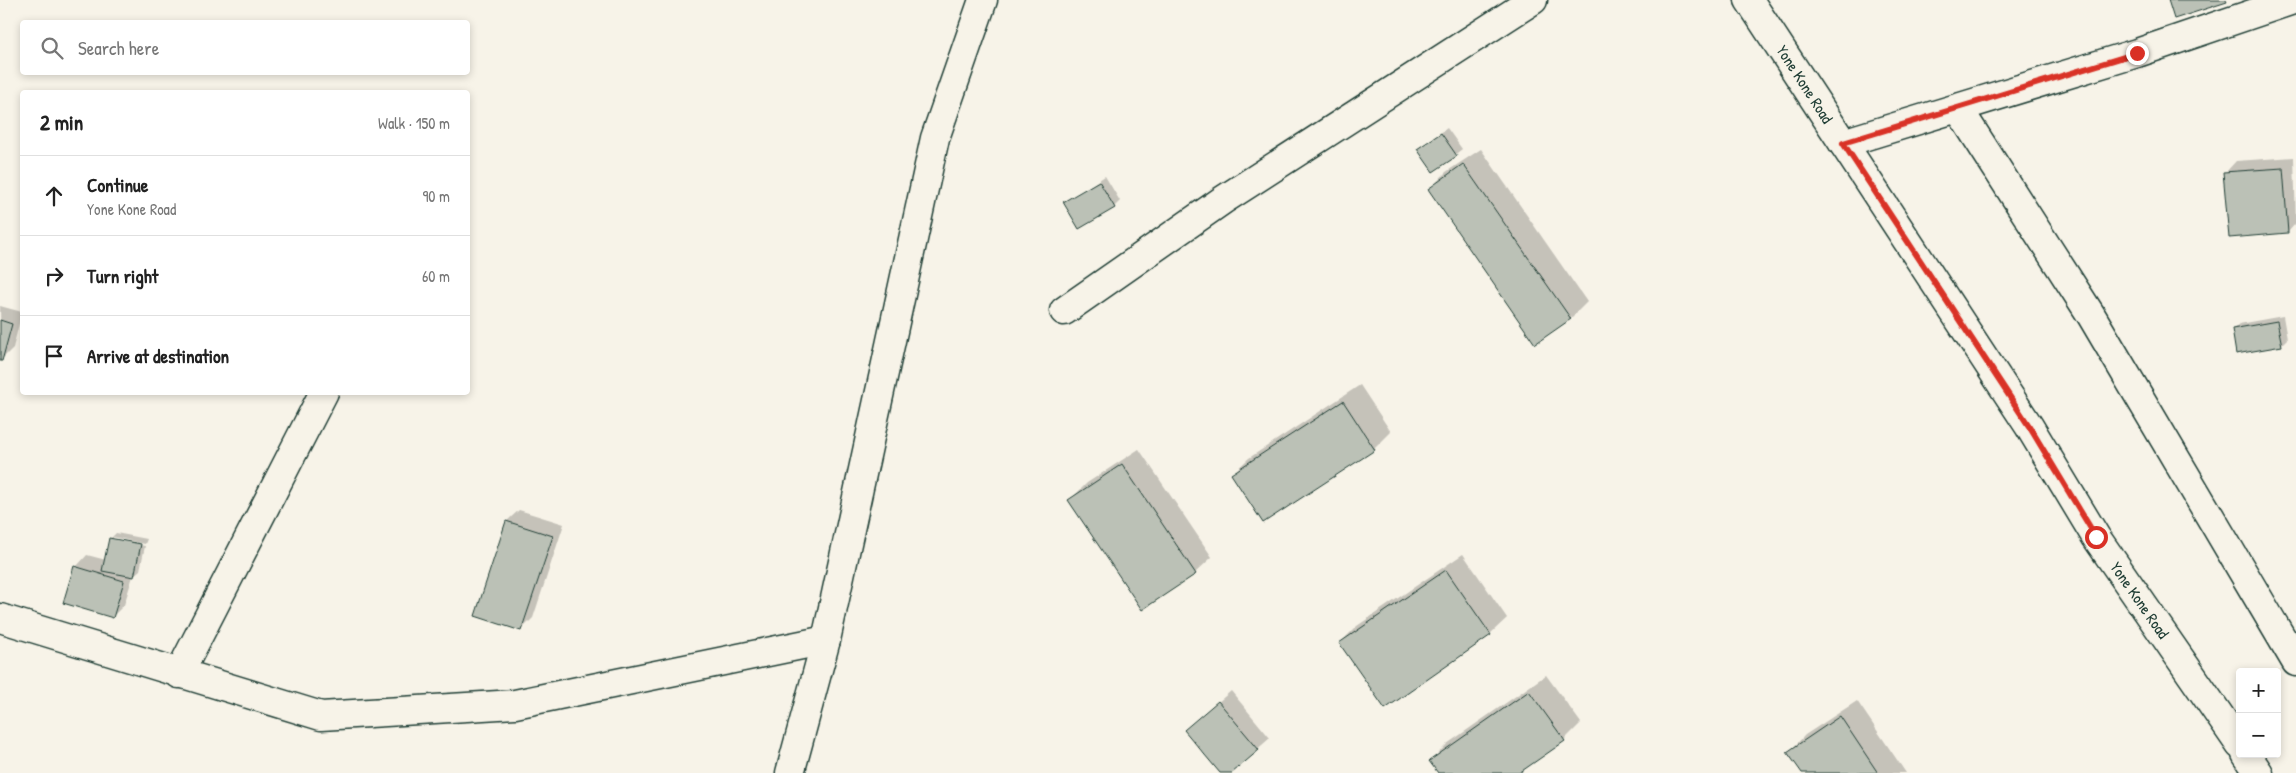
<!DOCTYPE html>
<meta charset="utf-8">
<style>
body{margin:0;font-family:"Patrick Hand",sans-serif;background:#f2f2f2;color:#222}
.controls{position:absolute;right:15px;bottom:15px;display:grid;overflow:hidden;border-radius:5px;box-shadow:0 2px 8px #0003}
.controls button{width:45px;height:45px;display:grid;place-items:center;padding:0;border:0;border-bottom:1px solid #e0e0e0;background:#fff;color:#222;font:25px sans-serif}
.stop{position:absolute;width:15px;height:15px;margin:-11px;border:4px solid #d93025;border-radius:50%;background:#fff}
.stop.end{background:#d93025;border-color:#fff;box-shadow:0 1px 5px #0008}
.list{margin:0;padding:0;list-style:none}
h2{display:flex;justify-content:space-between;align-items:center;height:65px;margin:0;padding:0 20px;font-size:21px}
h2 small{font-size:16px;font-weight:400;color:#767676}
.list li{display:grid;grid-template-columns:32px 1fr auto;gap:15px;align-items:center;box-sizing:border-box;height:80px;padding:0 20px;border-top:1px solid #e0e0e0}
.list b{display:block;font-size:19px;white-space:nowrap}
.list p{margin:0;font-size:16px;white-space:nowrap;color:#767676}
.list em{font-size:16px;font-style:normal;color:#767676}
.icon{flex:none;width:28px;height:28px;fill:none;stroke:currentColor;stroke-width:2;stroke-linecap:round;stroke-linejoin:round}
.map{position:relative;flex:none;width:2296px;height:773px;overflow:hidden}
.search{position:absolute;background:#fff;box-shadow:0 2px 8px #0003;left:20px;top:20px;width:450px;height:55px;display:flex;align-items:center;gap:12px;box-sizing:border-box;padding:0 18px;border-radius:5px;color:#767676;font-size:19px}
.panel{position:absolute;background:#fff;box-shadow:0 2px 8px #0003;left:20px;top:90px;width:450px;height:305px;border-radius:5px}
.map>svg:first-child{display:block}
.shadow{fill:#0003}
.building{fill:#bbc1b6;stroke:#1f3d34}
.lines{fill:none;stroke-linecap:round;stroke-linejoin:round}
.minor-casing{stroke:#1f3d34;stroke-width:31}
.minor{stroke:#f7f3e8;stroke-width:28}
.route{stroke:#d93025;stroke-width:6}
.labels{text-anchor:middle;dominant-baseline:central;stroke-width:4.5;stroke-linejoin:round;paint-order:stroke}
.street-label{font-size:16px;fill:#1f3d34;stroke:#f7f3e8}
</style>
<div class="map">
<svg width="2296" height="773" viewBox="0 0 2296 773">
<rect width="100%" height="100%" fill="#f7f3e8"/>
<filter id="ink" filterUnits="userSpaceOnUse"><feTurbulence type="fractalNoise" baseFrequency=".02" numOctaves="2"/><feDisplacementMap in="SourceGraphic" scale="10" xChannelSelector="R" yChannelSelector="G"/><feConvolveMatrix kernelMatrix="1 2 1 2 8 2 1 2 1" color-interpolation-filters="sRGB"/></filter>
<g filter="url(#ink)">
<g class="shadow">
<polygon points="1447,128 1462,149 1434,171 1418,150"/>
<polygon points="1481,149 1587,302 1571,318 1536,342 1430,189 1446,172"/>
<polygon points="2294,157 2296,223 2288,232 2225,173 2236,161"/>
<polygon points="1105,176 1120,201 1114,207 1064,203"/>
<polygon points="0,306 22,312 13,348 1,360"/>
<polygon points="2283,316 2287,339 2281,345 2233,329 2239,324"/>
<polygon points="1360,385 1391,432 1374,449 1264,521 1232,474 1249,458"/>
<polygon points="1139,449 1212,557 1195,573 1070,500 1087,483"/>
<polygon points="519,510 564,524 533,618 521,630 477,615 507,521"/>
<polygon points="116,533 147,539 145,544 113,537 113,540 145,546 140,570 133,576 124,605 112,617 76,567 87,555 106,560 110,539"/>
<polygon points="1463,554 1507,618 1490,634 1340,643 1357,626"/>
<polygon points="1546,675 1581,723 1564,740 1517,773 1439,773 1431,761 1447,744"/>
<polygon points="1231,691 1270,738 1230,773 1222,773 1186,730"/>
<polygon points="1857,701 1906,773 1803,773 1789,752 1805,735"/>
</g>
<g class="building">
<polygon points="2168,0 2226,0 2227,2 2174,19"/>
<polygon points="1441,133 1457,156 1433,172 1417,149"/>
<polygon points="1463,164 1571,319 1535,344 1428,189"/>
<polygon points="2283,168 2288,233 2229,238 2223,172"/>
<polygon points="1099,181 1115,208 1079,229 1063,202"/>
<polygon points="0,320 12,324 2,361 0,361"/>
<polygon points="2277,321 2282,346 2236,354 2232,329"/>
<polygon points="1343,401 1375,450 1263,523 1231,474"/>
<polygon points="1122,464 1196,574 1142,610 1068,500"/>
<polygon points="506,521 553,536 521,631 475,616"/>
<polygon points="109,538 141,544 134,577 102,571"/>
<polygon points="74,566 124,581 113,618 63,603"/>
<polygon points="1446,570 1491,635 1385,709 1339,643"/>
<polygon points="1529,691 1565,741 1519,773 1438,773 1429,761"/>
<polygon points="1218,701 1259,750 1232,773 1220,773 1184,730"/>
<polygon points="1840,716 1878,773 1802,773 1787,752"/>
</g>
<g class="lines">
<g class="minor-casing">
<g id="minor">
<polyline points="1749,0 2029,426 2096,537 2240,745"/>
<polyline points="1958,108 2091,315 2296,662"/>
<polyline points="1843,143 2137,53 2293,0"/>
<polyline points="1064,311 1223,200 1533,0"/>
<polyline points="0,618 321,716 515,704 826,640"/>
<polyline points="179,674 324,392"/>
<polyline points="2246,754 2259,773"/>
<polyline points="790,773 826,640 935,138 983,0"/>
</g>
</g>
<use href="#minor" class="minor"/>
</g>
</g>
<g class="lines" filter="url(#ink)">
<polyline class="route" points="2096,537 2029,426 1843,143 2137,53"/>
</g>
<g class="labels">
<g class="street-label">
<text transform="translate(1805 84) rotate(57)">Yone Kone Road</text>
<text transform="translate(2140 600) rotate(55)">Yone Kone Road</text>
</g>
</g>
</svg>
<div class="controls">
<button>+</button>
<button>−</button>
</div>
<div class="stop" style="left:2096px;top:537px"></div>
<div class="stop end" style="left:2137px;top:53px"></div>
<div class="search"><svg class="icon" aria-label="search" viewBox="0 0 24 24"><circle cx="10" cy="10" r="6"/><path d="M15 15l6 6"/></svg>Search here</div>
<section class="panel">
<h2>2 min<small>Walk · 150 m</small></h2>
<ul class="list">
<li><svg class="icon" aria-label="ahead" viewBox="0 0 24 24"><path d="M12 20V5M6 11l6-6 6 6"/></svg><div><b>Continue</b><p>Yone Kone Road</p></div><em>90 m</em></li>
<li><svg class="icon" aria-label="right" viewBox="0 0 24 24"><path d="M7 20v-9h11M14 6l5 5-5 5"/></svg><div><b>Turn right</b></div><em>60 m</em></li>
<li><svg class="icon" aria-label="arrive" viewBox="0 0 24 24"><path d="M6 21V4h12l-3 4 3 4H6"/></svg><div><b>Arrive at destination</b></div></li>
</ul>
</section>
</div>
